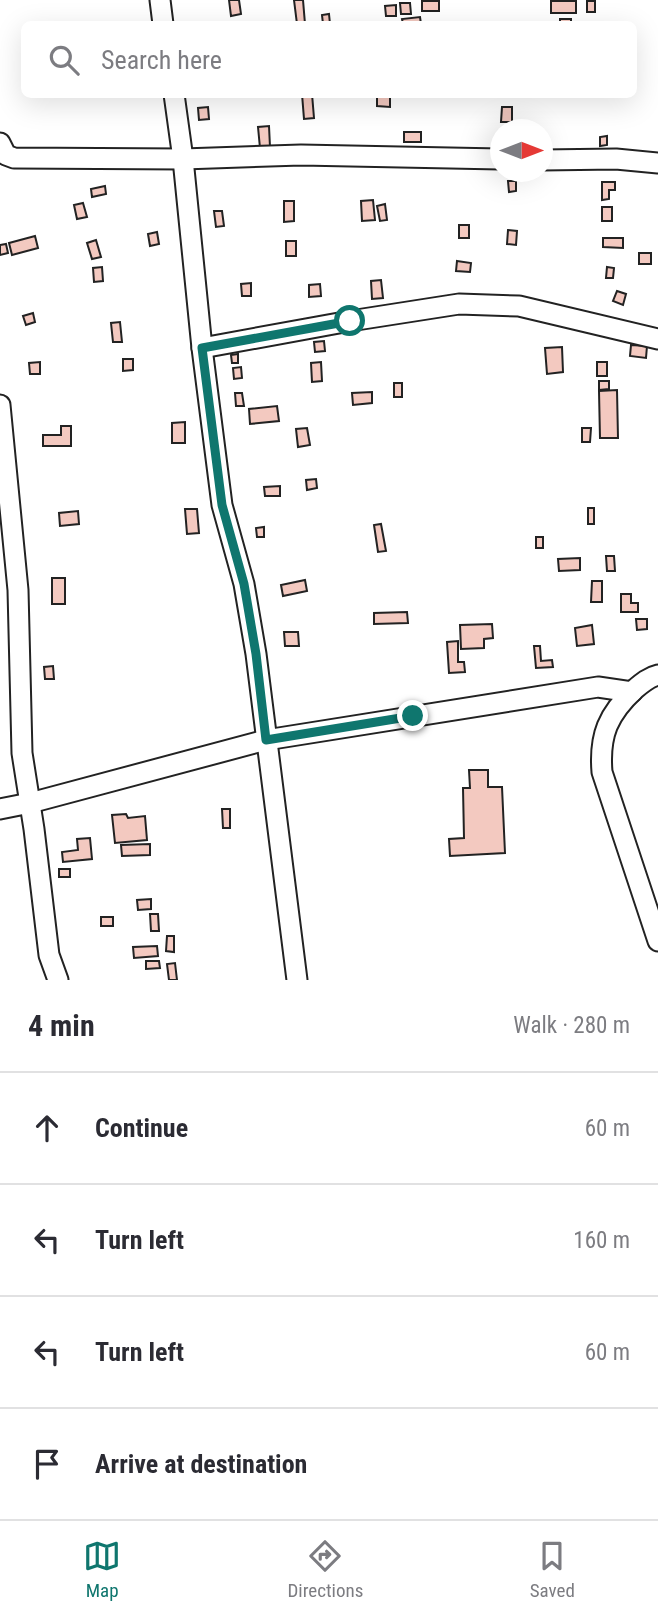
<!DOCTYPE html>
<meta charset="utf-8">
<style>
body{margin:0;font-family:"Roboto Condensed",sans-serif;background:#f7f7f7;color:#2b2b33}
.compass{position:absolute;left:490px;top:119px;width:63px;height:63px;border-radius:50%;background:#fff;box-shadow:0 7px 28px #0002;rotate:90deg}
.stop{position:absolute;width:21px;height:21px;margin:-16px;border:5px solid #0f766e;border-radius:50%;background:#fff}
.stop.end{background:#0f766e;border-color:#fff;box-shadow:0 2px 7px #0008}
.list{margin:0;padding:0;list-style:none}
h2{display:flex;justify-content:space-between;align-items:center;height:91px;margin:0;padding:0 28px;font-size:30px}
h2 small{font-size:23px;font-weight:400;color:#7c7c81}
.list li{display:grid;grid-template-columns:46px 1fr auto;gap:21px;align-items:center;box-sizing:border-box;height:112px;padding:0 28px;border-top:2px solid #e1e1e2}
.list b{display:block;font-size:26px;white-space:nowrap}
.list em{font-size:23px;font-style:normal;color:#7c7c81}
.icon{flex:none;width:38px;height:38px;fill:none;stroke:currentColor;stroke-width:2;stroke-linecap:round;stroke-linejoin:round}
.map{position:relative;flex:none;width:658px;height:980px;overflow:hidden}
.search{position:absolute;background:#fff;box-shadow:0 7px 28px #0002;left:21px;right:21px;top:21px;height:77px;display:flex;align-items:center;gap:18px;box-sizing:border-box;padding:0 24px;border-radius:10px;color:#7c7c81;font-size:26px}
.sheet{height:539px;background:#fff}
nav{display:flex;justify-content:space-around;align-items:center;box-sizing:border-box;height:98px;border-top:2px solid #e1e1e2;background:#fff;font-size:19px;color:#7c7c81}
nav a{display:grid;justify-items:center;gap:4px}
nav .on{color:#0f766e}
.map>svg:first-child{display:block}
.building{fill:#f3c9c0;stroke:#222;stroke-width:2}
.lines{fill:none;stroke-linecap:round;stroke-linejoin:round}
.minor-casing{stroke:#222;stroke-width:23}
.minor{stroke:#fff;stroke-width:19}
.route{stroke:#0f766e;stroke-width:9}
</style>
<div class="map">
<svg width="658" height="980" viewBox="0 0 658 980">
<rect width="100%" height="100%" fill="#fff"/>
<g class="building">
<polygon points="229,0 239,0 241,14 231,16"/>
<polygon points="294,0 303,0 305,24 297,24"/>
<rect x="422" y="1" width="17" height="10"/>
<rect x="551" y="1" width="25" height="12"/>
<rect x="587" y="1" width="8" height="11"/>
<polygon points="400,3 410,3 411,14 401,14"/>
<polygon points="396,5 396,16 386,16 385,6"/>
<polygon points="329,14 330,24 323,24 322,15"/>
<polygon points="420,17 421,24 403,24 402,19"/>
<rect x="560" y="19" width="11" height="5"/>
<polygon points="302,94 312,94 314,118 304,119"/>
<polygon points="377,94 390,95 390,107 377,106"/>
<polygon points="208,107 209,119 199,120 198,108"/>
<polygon points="502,107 512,107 512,122 501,122"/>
<polygon points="269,126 270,147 260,148 258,127"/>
<rect x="404" y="132" width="17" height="10"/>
<polygon points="607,136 607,145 600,146 600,137"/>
<polygon points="508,181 516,181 516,191 509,192"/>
<polygon points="602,182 615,182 615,190 609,190 609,199 602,200"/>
<polygon points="105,186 106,194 92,197 91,189"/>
<polygon points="373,200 375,220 362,221 361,201"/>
<polygon points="284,201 294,201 294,221 284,222"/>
<polygon points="83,203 87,217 77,219 74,205"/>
<polygon points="385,204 387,220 380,221 377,206"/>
<rect x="602" y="207" width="10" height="14"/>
<polygon points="214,211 222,211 224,226 216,227"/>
<rect x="459" y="225" width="10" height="13"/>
<polygon points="508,230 517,231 516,245 507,244"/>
<polygon points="157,232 159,244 150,246 148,234"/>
<polygon points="35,236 38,248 12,255 9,243"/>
<polygon points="603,238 623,238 623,248 603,247"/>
<polygon points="96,240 101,257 92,259 87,243"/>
<rect x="286" y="241" width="10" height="15"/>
<polygon points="6,244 8,253 0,255 0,245"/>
<rect x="639" y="253" width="12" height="11"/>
<polygon points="457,261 471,263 470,272 456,271"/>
<polygon points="102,267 103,281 94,282 93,268"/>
<polygon points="607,267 614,268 613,278 606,278"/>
<polygon points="381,280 383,298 372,299 371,281"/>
<polygon points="251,283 251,296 242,296 241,284"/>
<polygon points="320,284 321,296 309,297 309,285"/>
<polygon points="617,291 626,294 623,305 613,301"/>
<polygon points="33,313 35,322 26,325 23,316"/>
<polygon points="120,322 122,342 113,342 111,323"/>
<polygon points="324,341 325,351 315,352 314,342"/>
<polygon points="631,345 647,346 646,358 630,356"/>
<polygon points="562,347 563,372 547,374 545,348"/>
<polygon points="238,354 238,363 232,363 231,355"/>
<polygon points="123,359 133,359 133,370 123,371"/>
<polygon points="40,362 40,374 30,374 29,363"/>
<polygon points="321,362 322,381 312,382 311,363"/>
<rect x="597" y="362" width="10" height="14"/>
<polygon points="241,367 242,378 234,379 233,368"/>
<polygon points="599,381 609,381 609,389 599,390"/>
<rect x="394" y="383" width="8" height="14"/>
<polygon points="617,390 618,438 600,438 599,391"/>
<polygon points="372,392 372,403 353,405 352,393"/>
<polygon points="235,393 242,393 244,406 236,406"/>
<polygon points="277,406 279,421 250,424 249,409"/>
<polygon points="185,422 185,443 172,443 172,423"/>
<polygon points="61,426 71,426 71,446 43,446 43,435 61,435"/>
<polygon points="307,428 310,445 298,447 296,429"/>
<polygon points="582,428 591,428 590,442 582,442"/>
<polygon points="316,479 317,488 307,490 306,480"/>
<polygon points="280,486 280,496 265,496 264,487"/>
<rect x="588" y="508" width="6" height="16"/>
<polygon points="185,509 197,509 199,533 187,534"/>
<polygon points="78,511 79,524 60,526 59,513"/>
<polygon points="381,524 386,551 378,552 374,525"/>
<polygon points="264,527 264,537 257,537 256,528"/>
<rect x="536" y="537" width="7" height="11"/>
<polygon points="606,556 614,556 615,571 607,571"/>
<polygon points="580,558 580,570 559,571 558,559"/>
<rect x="52" y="578" width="13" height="26"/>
<polygon points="305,580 307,591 283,596 281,585"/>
<polygon points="592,581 602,581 602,602 591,602"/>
<polygon points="621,594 631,594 631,603 638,603 638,612 621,612"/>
<polygon points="407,612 408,623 374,624 374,613"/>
<polygon points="636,619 647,619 647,629 637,630"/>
<polygon points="492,624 493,638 484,639 484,648 461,649 460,625"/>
<polygon points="592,625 594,644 577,646 575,628"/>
<polygon points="284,632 298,632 299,646 285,646"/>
<polygon points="458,641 458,662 464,662 465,672 449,673 447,642"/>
<polygon points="534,646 540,646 541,661 552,660 553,667 536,668"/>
<polygon points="53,666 54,679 45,679 44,667"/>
<polygon points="469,770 488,770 488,787 502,787 505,853 450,856 449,839 464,838 463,788 470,788"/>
<polygon points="222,809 230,809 230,828 223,828"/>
<polygon points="126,814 128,818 145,816 147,840 115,843 112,815"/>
<polygon points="90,838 92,859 63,862 62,852 78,850 77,839"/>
<polygon points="150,844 150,855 122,856 121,845"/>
<rect x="59" y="869" width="11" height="8"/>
<polygon points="151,899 151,909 138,910 137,900"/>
<polygon points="150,914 158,914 159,931 151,931"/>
<rect x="101" y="917" width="12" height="9"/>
<polygon points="167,936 174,936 174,952 166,951"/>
<polygon points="157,946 158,956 134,958 133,947"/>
<polygon points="146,961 159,961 160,968 146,969"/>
<polygon points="175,963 177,980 169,980 167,964"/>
</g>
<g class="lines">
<g class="minor-casing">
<g id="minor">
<polyline points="160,0 163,24"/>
<polyline points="174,94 183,159 202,348 222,505 244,584 256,654 297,980"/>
<polyline points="0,143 6,155 14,158 183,159 301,155 500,159"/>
<polyline points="542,160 616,159 658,163"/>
<polyline points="202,348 350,321 459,304 519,306 658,339"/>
<polyline points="0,405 18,590 22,753 34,829 49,955 58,980"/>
<path d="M658,675C649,677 642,683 635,689C608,714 599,735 602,772L658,941"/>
<polyline points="0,809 30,803 266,740 598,687 632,692"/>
</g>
</g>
<use href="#minor" class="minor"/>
</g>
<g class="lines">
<polyline class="route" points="350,321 202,348 222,505 244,584 256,654 266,740 413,716"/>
</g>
</svg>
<svg class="compass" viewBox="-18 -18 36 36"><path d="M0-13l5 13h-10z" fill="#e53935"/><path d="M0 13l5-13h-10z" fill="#7c7c81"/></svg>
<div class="stop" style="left:350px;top:321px"></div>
<div class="stop end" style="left:413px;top:716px"></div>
<div class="search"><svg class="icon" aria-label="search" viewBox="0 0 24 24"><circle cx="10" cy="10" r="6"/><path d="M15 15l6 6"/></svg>Search here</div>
</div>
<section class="sheet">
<h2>4 min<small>Walk · 280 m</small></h2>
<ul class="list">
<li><svg class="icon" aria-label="ahead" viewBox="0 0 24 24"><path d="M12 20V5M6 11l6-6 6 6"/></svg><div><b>Continue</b></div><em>60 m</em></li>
<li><svg class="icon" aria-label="left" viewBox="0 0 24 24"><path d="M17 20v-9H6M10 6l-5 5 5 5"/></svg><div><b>Turn left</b></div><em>160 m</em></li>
<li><svg class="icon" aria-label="left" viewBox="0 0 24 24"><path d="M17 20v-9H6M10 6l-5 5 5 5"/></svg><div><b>Turn left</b></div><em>60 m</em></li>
<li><svg class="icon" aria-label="arrive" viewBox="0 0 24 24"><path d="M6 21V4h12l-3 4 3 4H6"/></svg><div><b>Arrive at destination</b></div></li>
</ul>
</section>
<nav>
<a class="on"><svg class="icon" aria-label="map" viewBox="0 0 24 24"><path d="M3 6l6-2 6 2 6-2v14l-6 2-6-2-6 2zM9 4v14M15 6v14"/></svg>Map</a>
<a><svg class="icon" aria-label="directions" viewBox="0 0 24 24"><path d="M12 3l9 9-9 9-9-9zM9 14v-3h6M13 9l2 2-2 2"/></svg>Directions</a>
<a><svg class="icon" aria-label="saved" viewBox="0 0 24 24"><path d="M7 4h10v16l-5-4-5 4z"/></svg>Saved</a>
</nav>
